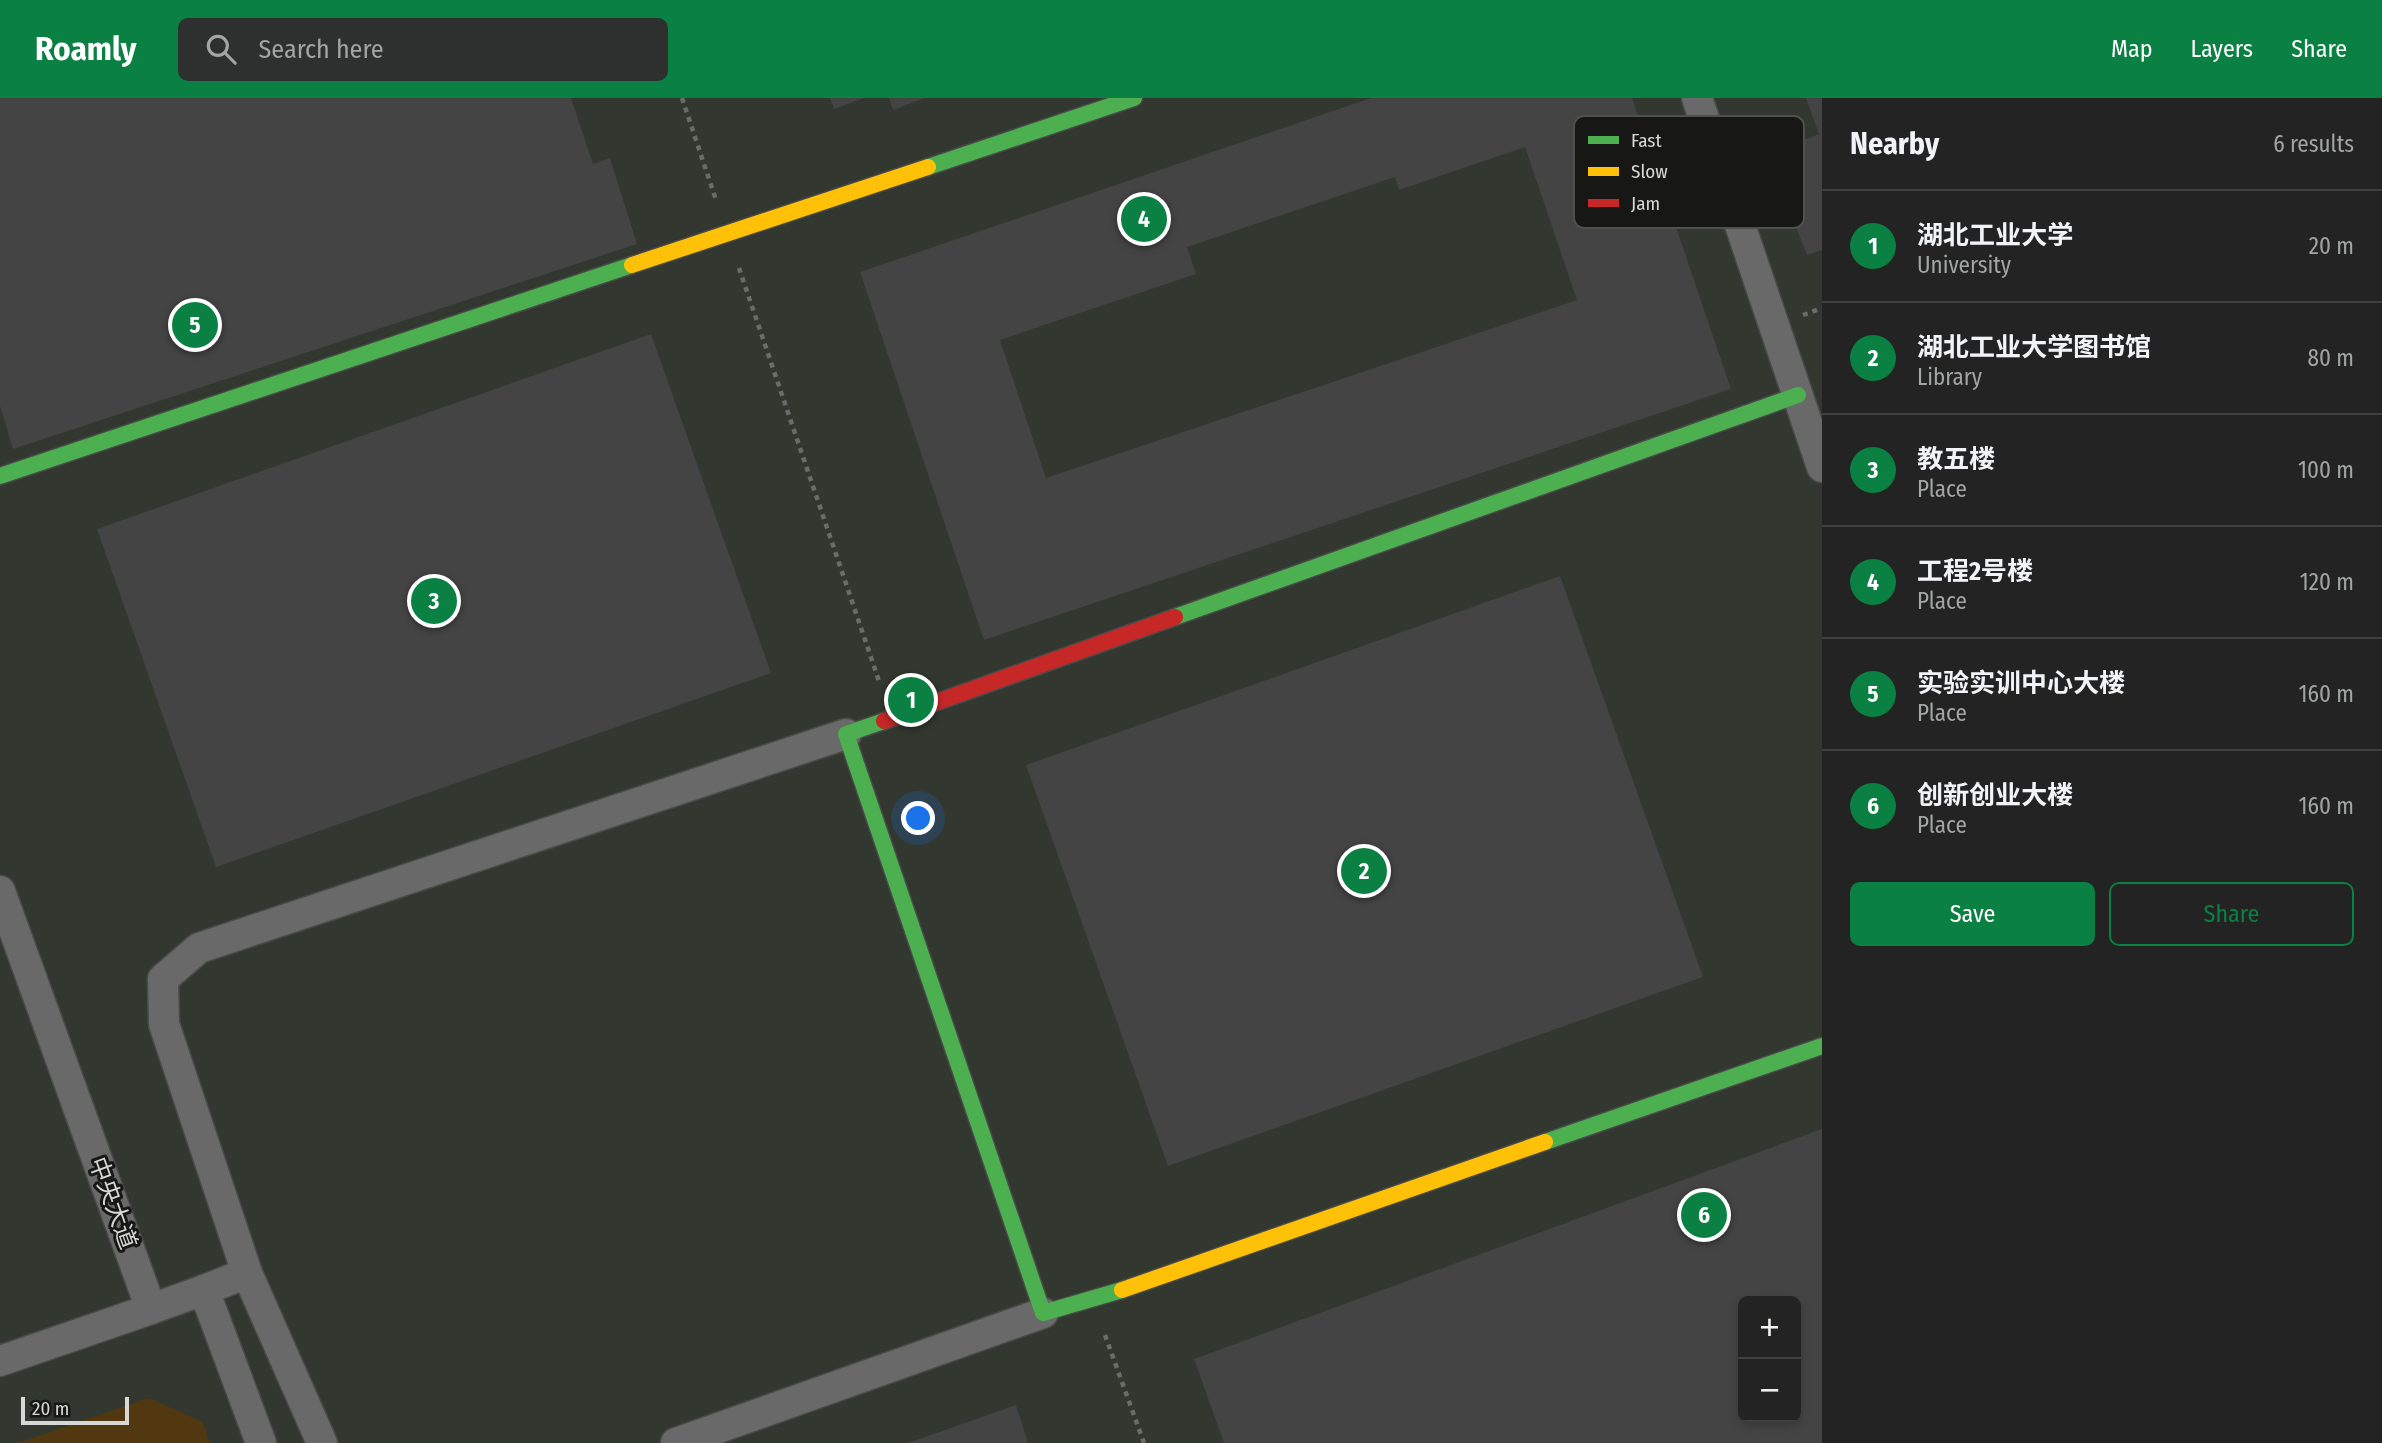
<!DOCTYPE html>
<meta charset="utf-8">
<style>
body{margin:0;font-family:"Fira Sans Condensed","Noto Sans SC",sans-serif;background:#2e2f2f;color:#f1f3f6}
.controls{position:absolute;right:21px;bottom:21px;display:grid;overflow:hidden;border-radius:10px;box-shadow:0 4px 10px #0003}
.controls button{width:63px;height:63px;display:grid;place-items:center;padding:0;border:0;border-bottom:2px solid #3f4040;background:#222322;color:#f1f3f6;font:35px sans-serif}
.scale{position:absolute;left:21px;bottom:18px;width:108px;box-sizing:border-box;padding-left:7px;border:4px solid #d6d8d5;border-top:0;font-size:19px;line-height:24px;white-space:nowrap;color:#d6d8d5;-webkit-text-stroke:5px #171716;paint-order:stroke}
.you{position:absolute;left:919px;top:721px;width:24px;height:24px;margin:-18px;border:5px solid #fff;border-radius:50%;background:#1a73e8;box-shadow:0 0 0 10px #1a73e833}
.badge{display:grid;place-items:center;width:46px;height:46px;border-radius:50%;background:#0b8043;color:#fff;font-size:23px;font-weight:700}
.pin{position:absolute;translate:-50% -50%;border:4px solid #fff;box-shadow:0 2px 7px #0006}
.list{margin:0;padding:0;list-style:none}
h2{display:flex;justify-content:space-between;align-items:center;height:91px;margin:0;padding:0 28px;font-size:30px}
h2 small{font-size:23px;font-weight:400;color:#a2a4a5}
.list li{display:grid;grid-template-columns:46px 1fr auto;gap:21px;align-items:center;box-sizing:border-box;height:112px;padding:0 28px;border-top:2px solid #3f4040}
.list b{display:block;font-size:26px;white-space:nowrap}
.list p{margin:0;font-size:23px;white-space:nowrap;color:#a2a4a5}
.list em{font-size:23px;font-style:normal;color:#a2a4a5}
.actions{display:flex;gap:14px;padding:21px 28px}
.actions a{flex:1;padding:16px 0;border:2px solid #0b8043;border-radius:10px;text-align:center;font-size:24px;color:#0b8043}
.actions .main{background:#0b8043;color:#fff}
.icon{flex:none;width:38px;height:38px;fill:none;stroke:currentColor;stroke-width:2;stroke-linecap:round;stroke-linejoin:round}
.map{position:relative;flex:none;width:1822px;height:1345px;overflow:hidden}
header{display:flex;align-items:center;gap:42px;box-sizing:border-box;height:98px;padding:0 35px;background:#0b8043;color:#fff}
header strong{font-size:33px}
nav{display:flex;gap:38px;margin-inline-start:auto;font-size:24px}
.search{width:490px;height:63px;background:#2e2f2f;display:flex;align-items:center;gap:18px;box-sizing:border-box;padding:0 24px;border-radius:10px;color:#a2a4a5;font-size:26px}
main{display:flex}
aside{flex:1;background:#222322}
.map>svg:first-child{display:block}
.built{fill:#32372f;fill-rule:evenodd}
.green{fill:#513811}
.building{fill:#434443;fill-rule:evenodd}
.lines{fill:none;stroke-linecap:round;stroke-linejoin:round}
.street-casing{stroke:#494a48;stroke-width:33}
.fast-casing{stroke:#494a48;stroke-width:19}
.slow-casing{stroke:#494a48;stroke-width:19}
.jam-casing{stroke:#494a48;stroke-width:19}
.path{stroke:#6b6c6a;stroke-width:4.5;stroke-dasharray:5 5;stroke-linecap:butt}
.street{stroke:#686968;stroke-width:30}
.fast{stroke:#4caf50;stroke-width:16}
.slow{stroke:#ffc107;stroke-width:16}
.jam{stroke:#c62828;stroke-width:16}
.labels{text-anchor:middle;dominant-baseline:central;stroke-width:6;stroke-linejoin:round;paint-order:stroke}
.street-label{font-size:24px;fill:#d6d8d5;stroke:#171716}
.key{fill:#171716;stroke:#50514f;stroke-width:2}
.key-label{font-size:19px;fill:#d6d8d5}
</style>
<header>
<strong>Roamly</strong>
<div class="search"><svg class="icon" aria-label="search" viewBox="0 0 24 24"><circle cx="10" cy="10" r="6"/><path d="M15 15l6 6"/></svg>Search here</div>
<nav><a>Map</a><a>Layers</a><a>Share</a></nav>
</header>
<main>
<div class="map">
<svg width="1822" height="1345" viewBox="0 0 1822 1345">
<rect width="100%" height="100%" fill="#2e2f2d"/>
<path class="built" d="M0,0H1822V1345H0ZM1743,1203H1796V1319H1743Z"/>
<polygon class="green" points="149,1300 203,1324 210,1345 18,1345"/>
<g class="building">
<polygon points="0,0 571,0 593,66 610,60 637,146 13,351 0,308"/>
<polygon points="830,0 864,0 834,11"/>
<polygon points="889,0 925,0 893,12"/>
<path d="M1371,0H1632L1731,291L984,542L860,174ZM1525,49L1577,202L1046,380L1000,242L1196,176L1187,149L1395,79L1399,92Z"/>
<polygon points="1806,0 1822,0 1822,152 1807,157 1767,56 1819,36"/>
<polygon points="651,236 771,575 216,769 97,431"/>
<polygon points="1560,478 1703,879 1168,1068 1026,667"/>
<path d="M1822,1031V1345H1224L1194,1261ZM1743,1203H1796V1319H1743Z"/>
<polygon points="1016,1307 1028,1345 908,1345"/>
</g>
<g class="lines">
<g class="street-casing">
<g id="street">
<polyline points="1697,0 1822,369"/>
<polyline points="0,793 151,1211 204,1192 261,1345"/>
<polyline points="247,1175 322,1345"/>
<polyline points="204,1192 247,1175 164,926 163,881 199,850 846,636"/>
<polyline points="0,1263 151,1211"/>
<polyline points="676,1345 1043,1215"/>
</g>
</g>
<g class="fast-casing">
<g id="fast">
<polyline points="928,69 1134,0"/>
<polyline points="0,378 632,167"/>
<polyline points="1175,519 1798,297"/>
<polyline points="884,623 846,636 1043,1215 1122,1192"/>
<polyline points="1545,1044 1822,948"/>
</g>
</g>
<g class="slow-casing">
<g id="slow">
<polyline points="632,167 928,69"/>
<polyline points="1122,1192 1545,1044"/>
</g>
</g>
<g class="jam-casing">
<polyline id="jam" points="884,623 1175,519"/>
</g>
<g class="path">
<polyline points="682,0 716,102"/>
<polyline points="739,170 880,586"/>
<polyline points="1803,217 1822,210"/>
<polyline points="1105,1237 1144,1345"/>
</g>
<use href="#street" class="street"/>
<use href="#fast" class="fast"/>
<use href="#slow" class="slow"/>
<use href="#jam" class="jam"/>
</g>
<g class="labels">
<g class="street-label">
<text transform="translate(113 1105) rotate(70)">中央大道</text>
</g>
</g>
<rect x="1574" y="18" width="230" height="112" rx="10" class="key"/>
<rect x="1588" y="38" width="31" height="8" fill="#4caf50"/>
<rect x="1588" y="69" width="31" height="9" fill="#ffc107"/>
<rect x="1588" y="101" width="31" height="8" fill="#c62828"/>
<g class="key-label">
<text x="1631" y="49">Fast</text>
<text x="1631" y="80">Slow</text>
<text x="1631" y="112">Jam</text>
</g>
</svg>
<div class="controls">
<button>+</button>
<button>−</button>
</div>
<div class="scale">20 m</div>
<div class="you"></div>
<div class="pin badge" style="left:911px;top:602px">1</div>
<div class="pin badge" style="left:1364px;top:773px">2</div>
<div class="pin badge" style="left:434px;top:503px">3</div>
<div class="pin badge" style="left:1144px;top:121px">4</div>
<div class="pin badge" style="left:195px;top:227px">5</div>
<div class="pin badge" style="left:1704px;top:1117px">6</div>
</div>
<aside>
<h2>Nearby<small>6 results</small></h2>
<ul class="list">
<li><span class="badge">1</span><div><b>湖北工业大学</b><p>University</p></div><em>20 m</em></li>
<li><span class="badge">2</span><div><b>湖北工业大学图书馆</b><p>Library</p></div><em>80 m</em></li>
<li><span class="badge">3</span><div><b>教五楼</b><p>Place</p></div><em>100 m</em></li>
<li><span class="badge">4</span><div><b>工程2号楼</b><p>Place</p></div><em>120 m</em></li>
<li><span class="badge">5</span><div><b>实验实训中心大楼</b><p>Place</p></div><em>160 m</em></li>
<li><span class="badge">6</span><div><b>创新创业大楼</b><p>Place</p></div><em>160 m</em></li>
</ul>
<div class="actions"><a class="main">Save</a><a>Share</a></div>
</aside>
</main>
